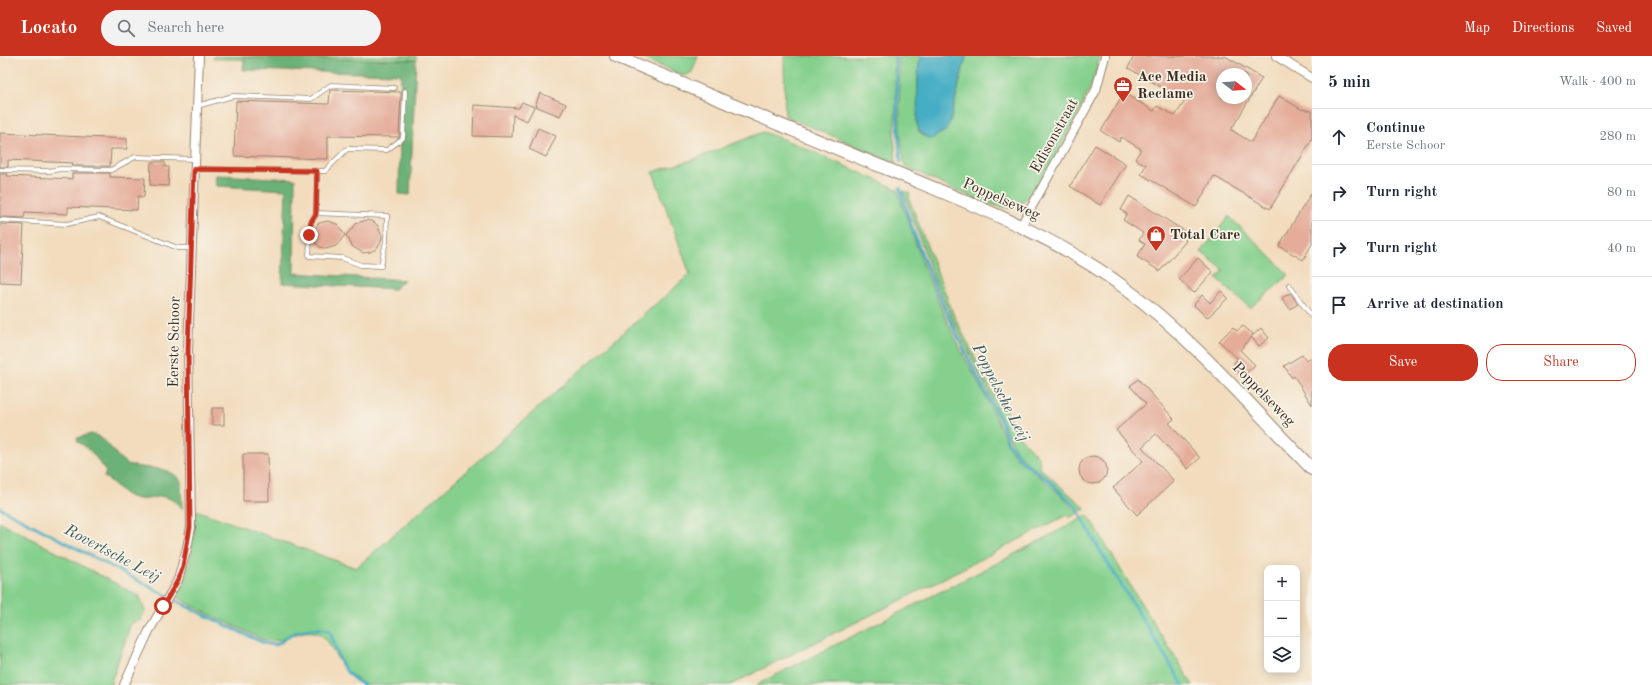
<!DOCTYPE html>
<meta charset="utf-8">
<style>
body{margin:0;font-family:"Old Standard TT",serif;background:#f2f2f3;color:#1f2937}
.controls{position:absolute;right:12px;bottom:12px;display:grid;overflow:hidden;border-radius:8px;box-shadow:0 2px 10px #0003}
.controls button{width:36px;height:36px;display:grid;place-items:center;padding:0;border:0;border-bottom:1px solid #e0e1e3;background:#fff;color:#1f2937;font:20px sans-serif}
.compass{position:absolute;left:1216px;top:12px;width:36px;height:36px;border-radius:50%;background:#fff;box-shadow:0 2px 10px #0003;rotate:107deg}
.stop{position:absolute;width:12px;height:12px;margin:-9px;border:3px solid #c8321e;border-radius:50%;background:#fff}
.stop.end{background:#c8321e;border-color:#fff;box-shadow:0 1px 4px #0008}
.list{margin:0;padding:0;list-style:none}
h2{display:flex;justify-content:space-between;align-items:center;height:52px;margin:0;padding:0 16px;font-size:17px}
h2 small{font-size:13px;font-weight:400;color:#747a83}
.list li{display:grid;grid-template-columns:26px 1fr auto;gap:12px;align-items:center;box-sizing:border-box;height:56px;padding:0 16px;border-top:1px solid #e0e1e3}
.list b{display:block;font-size:15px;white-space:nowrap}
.list p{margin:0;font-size:13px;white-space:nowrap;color:#747a83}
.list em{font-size:13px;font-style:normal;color:#747a83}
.actions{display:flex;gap:8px;padding:12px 16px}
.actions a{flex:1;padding:9px 0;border:1px solid #c8321e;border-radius:16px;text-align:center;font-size:14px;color:#c8321e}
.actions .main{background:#c8321e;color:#fff}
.icon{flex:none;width:22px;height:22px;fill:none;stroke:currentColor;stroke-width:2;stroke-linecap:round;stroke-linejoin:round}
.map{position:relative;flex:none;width:1312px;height:629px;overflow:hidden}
header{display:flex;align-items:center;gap:24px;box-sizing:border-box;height:56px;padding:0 20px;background:#c8321e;color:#fff}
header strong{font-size:19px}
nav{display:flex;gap:22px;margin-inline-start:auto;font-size:14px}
.search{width:280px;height:36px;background:#f2f2f3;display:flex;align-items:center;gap:10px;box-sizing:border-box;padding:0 14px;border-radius:22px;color:#747a83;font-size:15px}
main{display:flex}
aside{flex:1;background:#fff}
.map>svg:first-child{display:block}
.green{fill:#85d08d;stroke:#607d56}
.forest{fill:#6cb278;stroke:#546e4b}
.water{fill:#45adc4;stroke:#406c71}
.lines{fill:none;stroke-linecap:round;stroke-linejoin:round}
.stream{stroke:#45adc4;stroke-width:3}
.building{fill:#e5ac99;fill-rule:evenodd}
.lane-casing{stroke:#96836e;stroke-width:5.5}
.street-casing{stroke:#96836e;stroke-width:10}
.secondary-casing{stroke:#96836e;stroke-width:14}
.lane{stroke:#fff;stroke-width:4}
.street{stroke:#fff;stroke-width:8}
.secondary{stroke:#fff;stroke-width:12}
.route{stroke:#c8321e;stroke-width:5}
.labels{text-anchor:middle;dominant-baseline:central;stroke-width:3.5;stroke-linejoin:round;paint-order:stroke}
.poi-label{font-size:15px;font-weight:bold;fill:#3b2a1e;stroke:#f7f3e8;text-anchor:start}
.street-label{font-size:15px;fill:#3b2a1e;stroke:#f7f3e8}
.water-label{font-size:16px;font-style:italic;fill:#3e5858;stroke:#f7f3e8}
</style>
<header>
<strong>Locato</strong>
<div class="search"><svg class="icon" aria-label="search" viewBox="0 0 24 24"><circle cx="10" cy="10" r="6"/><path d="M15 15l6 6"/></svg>Search here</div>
<nav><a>Map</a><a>Directions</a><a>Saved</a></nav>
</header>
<main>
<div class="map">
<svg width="1312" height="629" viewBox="0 0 1312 629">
<rect width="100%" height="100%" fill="#f7f3e8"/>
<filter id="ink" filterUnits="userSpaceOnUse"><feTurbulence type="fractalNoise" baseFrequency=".025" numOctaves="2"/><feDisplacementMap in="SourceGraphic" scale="8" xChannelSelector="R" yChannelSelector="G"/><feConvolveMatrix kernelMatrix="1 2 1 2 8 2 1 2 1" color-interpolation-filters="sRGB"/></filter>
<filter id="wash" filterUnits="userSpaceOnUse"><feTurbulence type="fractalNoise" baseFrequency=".012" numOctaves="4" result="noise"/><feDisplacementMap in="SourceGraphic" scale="16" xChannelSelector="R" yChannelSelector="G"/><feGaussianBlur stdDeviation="0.9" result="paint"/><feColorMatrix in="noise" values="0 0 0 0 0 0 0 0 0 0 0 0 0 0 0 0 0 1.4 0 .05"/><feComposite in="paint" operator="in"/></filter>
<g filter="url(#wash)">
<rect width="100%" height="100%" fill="#f2dcbd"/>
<g class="green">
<polygon points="214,0 416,0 416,4 213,3"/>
<polygon points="637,0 698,0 692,16 685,20"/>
<polygon points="784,0 894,0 896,49 894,80 896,107 785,60"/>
<path d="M899,0H920L918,19L917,68L919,76L924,81L950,66L966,0H1100C1097,10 1095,22 1090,32C1081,54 1034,150 1012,152C992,154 925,120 905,110L900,78Z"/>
<path d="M763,76L793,87L897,133L923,209L944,259L961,295L988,345L1009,391L1018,403L1058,436L1078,457L1069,462L1067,459L899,545L730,629H366C358,624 350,619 344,612C335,602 329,579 315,576C295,573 282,590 261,583C232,568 201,557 175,539L187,517L190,505L196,454L356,512L690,218L653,116L692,104Z"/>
<polygon points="903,135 910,137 909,143 954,260 997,345 1002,344 1016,377 1039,402 1040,412 1086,453 1081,455 1050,424 1025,405 1017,396 1011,385 988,335 954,267 934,222"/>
<polygon points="1229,160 1289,219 1250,252 1217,223 1224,214 1201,196"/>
<polygon points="1088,459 1139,544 1193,629 756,629 1009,501"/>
<polygon points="0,466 139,540 145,555 140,564 131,567 110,629 0,629"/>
</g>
<g class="forest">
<polygon points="244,2 416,4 410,139 399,138 401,18 245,14 243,14"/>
<polygon points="215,119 295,123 294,217 404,224 394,233 282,227 286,134 216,130"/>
<path d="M91,378C108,381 113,399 126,407C144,416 166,406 181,425L182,453C160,428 154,450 131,441C121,437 114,426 104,421L106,416C99,405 90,392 78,386L77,382Z"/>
</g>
<path class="water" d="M920,0H966L950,66L945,75L931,83C922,80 919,76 917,68L918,19Z"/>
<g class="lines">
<g class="stream">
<path d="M896,0C898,36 896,71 901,106"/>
<path d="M900,132C921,211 963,294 1001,366L1008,386L1021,404L1049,425L1076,451L1098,491L1183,629"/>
<path d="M0,452L194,554L259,585C265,587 271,590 277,588C282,586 286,581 290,579C301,573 318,570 330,575C338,597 340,618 364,629"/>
</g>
</g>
<g id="blocks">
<g class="building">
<path d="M1134,0H1225L1262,22L1231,74L1251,86L1279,40L1301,53L1312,55V83L1270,153L1214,120L1196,151L1141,118L1146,109L1135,103L1141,93L1121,81L1119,86L1101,75L1122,40L1125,42L1127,39L1154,55L1157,50L1175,60L1185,45L1128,12ZM1222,18H1246V42H1222Z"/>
<polygon points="330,34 401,36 399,81 328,80 328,103 234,100 236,45 329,48"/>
<polygon points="540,37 566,48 560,60 535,50"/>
<polygon points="522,46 534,51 527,65 513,59 512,81 473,80 474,49 519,52"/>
<polygon points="538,72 556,80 546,101 529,93"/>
<polygon points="0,77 127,83 127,93 111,93 110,110 72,110 73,107 8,104 8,111 0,111"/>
<polygon points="1095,89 1126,108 1100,149 1070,130"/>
<polygon points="151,106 165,106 165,111 169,111 168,130 150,129"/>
<polygon points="72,117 110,117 110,121 145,122 144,141 138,140 137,154 68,151 68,158 25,156 24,162 0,161 0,118 8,118 7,120 72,123"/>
<polygon points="1312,136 1312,188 1303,204 1279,190"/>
<polygon points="1129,140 1189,178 1185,184 1186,185 1160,215 1137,201 1145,188 1139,184 1143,177 1123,164 1127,158 1121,154"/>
<polygon points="367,164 374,166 378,170 382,181 380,188 376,193 370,196 363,197 353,191 346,179 357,167"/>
<polygon points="328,165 337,168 345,179 336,190 326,193 320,191 315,186 313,183 314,173 319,167"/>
<polygon points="0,168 24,169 21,227 0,226"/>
<polygon points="1198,202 1213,216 1194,237 1179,223"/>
<polygon points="1221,235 1228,242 1207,262 1194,249 1202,239 1210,247"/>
<polygon points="1290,237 1298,248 1290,253 1282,242"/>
<polygon points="1243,270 1253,278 1252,280 1261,272 1269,282 1259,290 1251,281 1240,294 1255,309 1245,318 1242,315 1240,318 1234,313 1237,310 1234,307 1238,303 1219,285 1233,271 1237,275"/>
<polygon points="1302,299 1306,305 1312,301 1312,349 1294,320 1292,322 1284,310"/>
<polygon points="1138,323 1174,363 1169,367 1200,402 1188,413 1156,378 1142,391 1174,425 1137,459 1113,432 1143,405 1116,374 1146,348 1130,330"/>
<rect x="212" y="352" width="12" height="17"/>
<polygon points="243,398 268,398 269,445 243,445"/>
<circle cx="1093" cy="414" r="14"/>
</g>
</g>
</g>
<g filter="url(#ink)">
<use href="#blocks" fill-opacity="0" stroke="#96836e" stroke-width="1"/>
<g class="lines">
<g class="lane-casing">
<g id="lane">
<polyline points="197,50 233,40 311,43 331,29 394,32"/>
<polyline points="195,113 325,115 347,93 387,94 403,82 405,35"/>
<polyline points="0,114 49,115 60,113 111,114 135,101 195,103"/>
<polyline points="316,157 387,160 386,185 381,210 361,209 342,202 309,200 311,166 316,158 316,157 317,115"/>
<polyline points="0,164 67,168 99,161 178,192 191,192"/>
<polyline points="1289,229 1312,261"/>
</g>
</g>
<g class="street-casing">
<g id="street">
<polyline points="1276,0 1312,22"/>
<polyline points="1021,170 1096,34 1105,0"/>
<polyline points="124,629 149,575 178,524 187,492 191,471 188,294 199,0"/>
</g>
</g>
<g class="secondary-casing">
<path id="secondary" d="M616,0C707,38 798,77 890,114C971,148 1054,179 1125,232C1194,283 1252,352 1312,413"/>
</g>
<use href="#lane" class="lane"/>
<use href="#street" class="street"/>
<use href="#secondary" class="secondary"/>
</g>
</g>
<g class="lines" filter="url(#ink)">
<polyline class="route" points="163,550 178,524 183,510 190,471 188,294 194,113 317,115 316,158 311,166 309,179"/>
</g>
<defs>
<g id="office-pin" transform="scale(1)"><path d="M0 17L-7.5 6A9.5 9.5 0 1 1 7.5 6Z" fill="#c8321e" stroke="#f7f3e8"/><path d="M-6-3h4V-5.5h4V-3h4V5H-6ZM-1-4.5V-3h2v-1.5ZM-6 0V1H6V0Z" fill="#fff"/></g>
<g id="shop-pin" transform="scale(1)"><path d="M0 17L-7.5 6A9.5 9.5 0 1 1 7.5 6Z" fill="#c8321e" stroke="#f7f3e8"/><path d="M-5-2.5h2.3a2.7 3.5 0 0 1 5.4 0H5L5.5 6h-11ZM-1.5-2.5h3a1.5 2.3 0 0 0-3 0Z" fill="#fff"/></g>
</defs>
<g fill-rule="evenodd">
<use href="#office-pin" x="1123" y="30"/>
<use href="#shop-pin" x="1156" y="179"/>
</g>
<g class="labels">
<g class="poi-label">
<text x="1137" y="21">Ace Media<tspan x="1137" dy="17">Reclame</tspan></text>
<text x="1170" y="179">Total Care</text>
</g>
<g class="street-label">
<text transform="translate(1055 80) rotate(-61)">Edisonstraat</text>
<text transform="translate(1001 144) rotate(24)">Poppelseweg</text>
<text transform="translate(175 286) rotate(-89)">Eerste Schoor</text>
<text transform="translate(1263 339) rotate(46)">Poppelseweg</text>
</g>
<g class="water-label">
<text transform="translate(1000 337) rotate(63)">Poppelsche Leij</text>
<text transform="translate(112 498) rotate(28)">Rovertsche Leij</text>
</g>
</g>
</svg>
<div class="controls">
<button>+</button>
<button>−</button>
<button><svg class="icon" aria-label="layers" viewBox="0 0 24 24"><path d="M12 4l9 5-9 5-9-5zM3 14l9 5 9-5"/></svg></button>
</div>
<svg class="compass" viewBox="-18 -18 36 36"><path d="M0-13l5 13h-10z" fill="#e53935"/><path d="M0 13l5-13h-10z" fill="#747a83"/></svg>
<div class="stop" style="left:163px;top:550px"></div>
<div class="stop end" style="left:309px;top:179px"></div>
</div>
<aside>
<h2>5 min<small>Walk · 400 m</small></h2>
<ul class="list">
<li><svg class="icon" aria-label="ahead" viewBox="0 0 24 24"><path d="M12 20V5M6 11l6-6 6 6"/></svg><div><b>Continue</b><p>Eerste Schoor</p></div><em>280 m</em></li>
<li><svg class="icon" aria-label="right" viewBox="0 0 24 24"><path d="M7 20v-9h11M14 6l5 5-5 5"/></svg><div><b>Turn right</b></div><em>80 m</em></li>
<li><svg class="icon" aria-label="right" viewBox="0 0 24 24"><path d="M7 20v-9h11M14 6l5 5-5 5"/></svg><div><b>Turn right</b></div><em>40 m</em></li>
<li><svg class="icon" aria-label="arrive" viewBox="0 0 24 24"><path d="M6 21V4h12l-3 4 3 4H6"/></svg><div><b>Arrive at destination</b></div></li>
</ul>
<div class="actions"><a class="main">Save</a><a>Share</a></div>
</aside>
</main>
